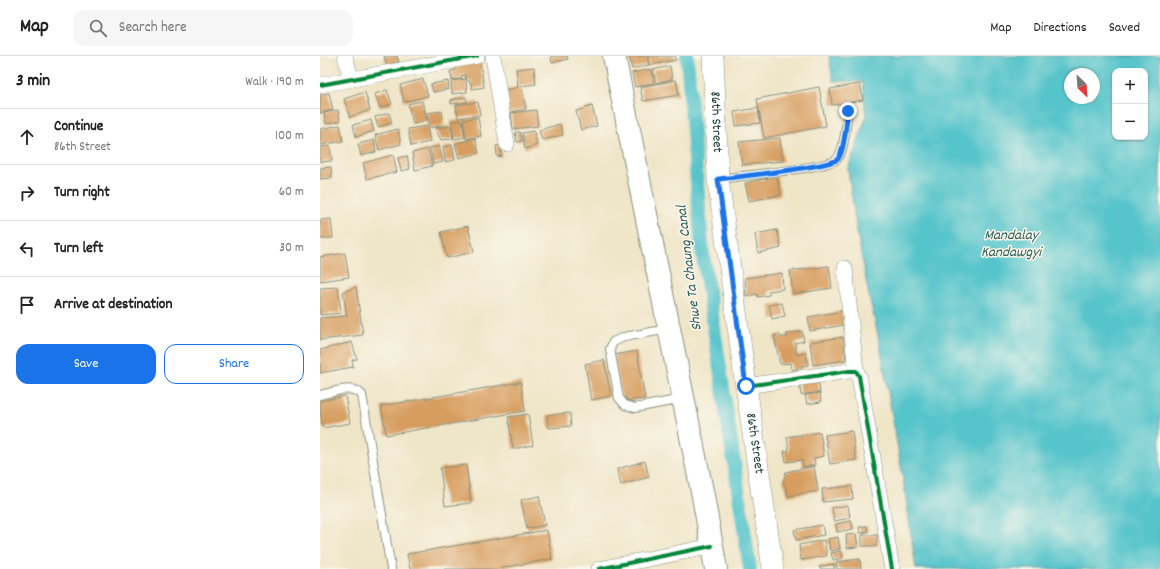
<!DOCTYPE html>
<meta charset="utf-8">
<style>
body{margin:0;font-family:Dekko,sans-serif;background:#f6f6f6;color:#222}
.controls{position:absolute;right:12px;top:12px;display:grid;overflow:hidden;border-radius:8px;box-shadow:0 1px 3px #0004}
.controls button{width:36px;height:36px;display:grid;place-items:center;padding:0;border:0;border-bottom:1px solid #e0e0e0;background:#fff;color:#222;font:20px sans-serif}
.compass{position:absolute;left:744px;top:12px;width:36px;height:36px;border-radius:50%;background:#fff;box-shadow:0 1px 3px #0004;rotate:155deg}
.stop{position:absolute;width:12px;height:12px;margin:-9px;border:3px solid #1a73e8;border-radius:50%;background:#fff}
.stop.end{background:#1a73e8;border-color:#fff;box-shadow:0 1px 4px #0008}
.list{margin:0;padding:0;list-style:none}
h2{display:flex;justify-content:space-between;align-items:center;height:52px;margin:0;padding:0 16px;font-size:17px}
h2 small{font-size:13px;font-weight:400;color:#767676}
.list li{display:grid;grid-template-columns:26px 1fr auto;gap:12px;align-items:center;box-sizing:border-box;height:56px;padding:0 16px;border-top:1px solid #e0e0e0}
.list b{display:block;font-size:15px;white-space:nowrap}
.list p{margin:0;font-size:13px;white-space:nowrap;color:#767676}
.list em{font-size:13px;font-style:normal;color:#767676}
.actions{display:flex;gap:8px;padding:12px 16px}
.actions a{flex:1;padding:9px 0;border:1px solid #1a73e8;border-radius:12px;text-align:center;font-size:14px;color:#1a73e8}
.actions .main{background:#1a73e8;color:#fff}
.icon{flex:none;width:22px;height:22px;fill:none;stroke:currentColor;stroke-width:2;stroke-linecap:round;stroke-linejoin:round}
.map{position:relative;flex:none;width:840px;height:513px;overflow:hidden}
header{display:flex;align-items:center;gap:24px;box-sizing:border-box;height:56px;padding:0 20px;background:#fff;border-bottom:1px solid #e0e0e0}
header strong{font-size:19px}
nav{display:flex;gap:22px;margin-inline-start:auto;font-size:14px}
.search{width:280px;height:36px;background:#f6f6f6;display:flex;align-items:center;gap:10px;box-sizing:border-box;padding:0 14px;border-radius:12px;color:#767676;font-size:15px}
main{display:flex}
aside{flex:1;background:#fff}
.map>svg:first-child{display:block}
.water{fill:#57c4cb;stroke:#3b8080;fill-rule:evenodd}
.lines{fill:none;stroke-linecap:round;stroke-linejoin:round}
.canal{stroke:#57c4cb;stroke-width:14}
.building{fill:#d79d5e}
.lane-casing{stroke:#87917e;stroke-width:10}
.street-casing{stroke:#87917e;stroke-width:16}
.secondary-casing{stroke:#87917e;stroke-width:22}
.primary-casing{stroke:#87917e;stroke-width:24}
.lane{stroke:#fff;stroke-width:8}
.street{stroke:#fff;stroke-width:15}
.secondary{stroke:#fff;stroke-width:21}
.primary{stroke:#fff;stroke-width:22}
.cycleway-casing{stroke:#fbf7ec;stroke-width:6}
.cycleway{stroke:#00873e;stroke-width:4}
.route{stroke:#1a73e8;stroke-width:5}
.labels{text-anchor:middle;dominant-baseline:central;stroke-width:3;stroke-linejoin:round;paint-order:stroke}
.street-label{font-size:14px;fill:#1f3d34;stroke:#fbf7ec}
.water-label{font-size:15px;font-style:italic;fill:#2d5f5a;stroke:#fbf7ec}
</style>
<header>
<strong>Map</strong>
<div class="search"><svg class="icon" aria-label="search" viewBox="0 0 24 24"><circle cx="10" cy="10" r="6"/><path d="M15 15l6 6"/></svg>Search here</div>
<nav><a>Map</a><a>Directions</a><a>Saved</a></nav>
</header>
<main>
<aside>
<h2>3 min<small>Walk · 190 m</small></h2>
<ul class="list">
<li><svg class="icon" aria-label="ahead" viewBox="0 0 24 24"><path d="M12 20V5M6 11l6-6 6 6"/></svg><div><b>Continue</b><p>86th Street</p></div><em>100 m</em></li>
<li><svg class="icon" aria-label="right" viewBox="0 0 24 24"><path d="M7 20v-9h11M14 6l5 5-5 5"/></svg><div><b>Turn right</b></div><em>60 m</em></li>
<li><svg class="icon" aria-label="left" viewBox="0 0 24 24"><path d="M17 20v-9H6M10 6l-5 5 5 5"/></svg><div><b>Turn left</b></div><em>30 m</em></li>
<li><svg class="icon" aria-label="arrive" viewBox="0 0 24 24"><path d="M6 21V4h12l-3 4 3 4H6"/></svg><div><b>Arrive at destination</b></div></li>
</ul>
<div class="actions"><a class="main">Save</a><a>Share</a></div>
</aside>
<div class="map">
<svg width="840" height="513" viewBox="0 0 840 513">
<rect width="100%" height="100%" fill="#fbf7ec"/>
<filter id="ink" filterUnits="userSpaceOnUse"><feTurbulence type="fractalNoise" baseFrequency=".025" numOctaves="2"/><feDisplacementMap in="SourceGraphic" scale="8" xChannelSelector="R" yChannelSelector="G"/><feConvolveMatrix kernelMatrix="1 2 1 2 8 2 1 2 1" color-interpolation-filters="sRGB"/></filter>
<filter id="wash" filterUnits="userSpaceOnUse"><feTurbulence type="fractalNoise" baseFrequency=".012" numOctaves="4" result="noise"/><feDisplacementMap in="SourceGraphic" scale="16" xChannelSelector="R" yChannelSelector="G"/><feGaussianBlur stdDeviation="0.9" result="paint"/><feColorMatrix in="noise" values="0 0 0 0 0 0 0 0 0 0 0 0 0 0 0 0 0 1.4 0 .05"/><feComposite in="paint" operator="in"/></filter>
<g filter="url(#wash)">
<rect width="100%" height="100%" fill="#efe5c7"/>
<path class="water" d="M509,0H840V513H596L583,422L559,284L548,235L536,170L528,113L546,62L543,26L513,25ZM795,15H825V81H795ZM750,18H774V42H750Z"/>
<g class="lines">
<polyline class="canal" points="367,0 382,192 430,513"/>
</g>
<g id="blocks">
<g class="building">
<polygon points="64,0 77,0 79,6 67,10"/>
<polygon points="231,0 247,0 248,3 232,7"/>
<polygon points="309,0 327,0 329,9 312,13"/>
<polygon points="328,0 355,0 356,4 330,9"/>
<polygon points="160,6 164,31 152,33 151,27 146,23 145,19 141,20 142,23 132,24 130,15 136,14 135,11"/>
<polygon points="350,10 352,23 336,27 333,14"/>
<polygon points="214,11 216,28 201,30 206,53 187,57 181,35 198,31 196,13"/>
<polygon points="331,13 334,27 315,31 312,17"/>
<polygon points="103,23 108,40 84,46 80,29"/>
<polygon points="146,23 147,36 132,38 131,25"/>
<polygon points="356,24 359,39 323,45 320,31"/>
<polygon points="128,25 129,33 113,36 111,28"/>
<polygon points="540,28 543,44 512,49 510,33"/>
<polygon points="499,31 506,70 444,82 437,43"/>
<polygon points="67,34 72,48 60,52 55,38"/>
<polygon points="45,36 50,54 30,61 24,43"/>
<polygon points="9,37 13,54 0,57 0,39"/>
<polygon points="146,41 147,46 131,48 131,44"/>
<polygon points="102,45 107,64 93,68 88,48"/>
<polygon points="158,46 160,59 138,62 136,49"/>
<polygon points="272,50 277,70 261,74 256,55"/>
<polygon points="438,52 440,67 416,70 414,56"/>
<polygon points="18,54 20,65 6,68 4,57"/>
<polygon points="216,54 218,70 193,73 191,57"/>
<polygon points="122,55 124,69 109,72 107,57"/>
<polygon points="69,57 72,67 58,71 55,61"/>
<polygon points="158,61 161,80 146,83 143,64"/>
<polygon points="51,64 54,75 36,81 33,69"/>
<polygon points="142,64 145,81 134,83 131,65"/>
<polygon points="240,68 243,79 222,84 219,74"/>
<polygon points="20,69 23,85 0,89 0,73"/>
<polygon points="107,70 110,86 91,90 88,73"/>
<polygon points="131,70 133,83 121,84 115,72"/>
<polygon points="78,73 81,88 59,94 55,79"/>
<polygon points="214,75 217,89 205,93 202,77"/>
<polygon points="195,76 200,76 202,85 197,86"/>
<polygon points="155,82 159,97 139,102 135,88"/>
<polygon points="460,82 463,105 422,109 419,86"/>
<polygon points="54,84 56,96 41,100 38,88"/>
<polygon points="132,89 135,104 125,106 123,91"/>
<polygon points="180,89 182,100 177,101 176,90"/>
<polygon points="10,90 12,105 0,106 0,91"/>
<polygon points="119,90 123,106 113,108 110,92"/>
<polygon points="108,93 112,110 95,114 92,97"/>
<polygon points="73,99 77,116 47,123 43,107"/>
<polygon points="87,100 90,113 81,115 78,102"/>
<polygon points="11,111 12,122 0,123 0,112"/>
<polygon points="457,120 461,139 429,145 425,127"/>
<polygon points="11,163 13,182 0,183 0,164"/>
<polygon points="148,170 154,196 127,202 121,176"/>
<polygon points="457,174 461,192 438,197 435,178"/>
<polygon points="25,197 29,221 0,225 0,201"/>
<polygon points="509,210 512,232 473,238 470,215"/>
<polygon points="462,217 463,233 449,235 449,239 438,241 437,238 426,240 425,222"/>
<polygon points="18,231 21,257 0,259 0,232"/>
<polygon points="36,231 43,279 0,284 0,262 27,260 23,236"/>
<polygon points="462,247 465,260 452,263 449,249"/>
<polygon points="522,255 524,269 490,275 488,261"/>
<polygon points="482,275 484,285 475,287 477,299 486,297 488,309 482,310 481,312 472,314 471,307 460,308 454,280 459,278 460,281 467,281 467,278"/>
<polygon points="523,281 526,304 493,309 490,286"/>
<polygon points="32,286 37,303 32,304 33,311 0,317 0,294"/>
<polygon points="317,295 325,343 302,345 294,299"/>
<polygon points="284,304 291,340 271,344 265,308"/>
<polygon points="498,322 500,336 481,339 479,325"/>
<polygon points="201,326 205,355 66,379 61,350"/>
<polygon points="500,337 501,346 487,348 485,339"/>
<polygon points="25,340 30,367 3,372 0,356 0,345"/>
<polygon points="250,357 251,370 229,372 227,359"/>
<polygon points="208,358 213,389 193,393 188,361"/>
<polygon points="532,375 536,404 510,408 505,379"/>
<polygon points="500,376 504,400 494,402 495,409 483,411 482,404 466,406 464,395 469,395 467,381"/>
<polygon points="325,405 329,421 301,429 297,413"/>
<polygon points="146,409 151,447 125,450 120,412"/>
<polygon points="494,410 498,435 468,440 465,429 463,426 466,416"/>
<polygon points="532,430 533,443 503,446 502,433"/>
<polygon points="219,440 225,469 207,473 201,444"/>
<polygon points="528,449 530,462 514,465 512,452"/>
<polygon points="531,465 533,473 517,476 516,468"/>
<polygon points="502,469 504,479 476,484 474,474"/>
<polygon points="547,470 548,476 540,477 539,471"/>
<polygon points="227,474 232,503 175,513 90,513 87,498"/>
<polygon points="536,478 538,491 527,492 526,479"/>
<rect x="542" y="479" width="15" height="11"/>
<polygon points="518,481 520,493 510,495 508,483"/>
<polygon points="504,484 507,500 481,504 479,489"/>
<polygon points="521,495 523,502 513,504 511,497"/>
<polygon points="540,503 541,513 517,513 516,506"/>
<polygon points="514,508 515,513 500,513 499,511"/>
</g>
</g>
</g>
<g filter="url(#ink)">
<use href="#blocks" fill-opacity="0" stroke="#87917e" stroke-width="1"/>
<g class="lines">
<g class="lane-casing">
<g id="lane">
<path d="M399,123C416,120 510,112 517,103C525,94 526,67 528,55"/>
<polyline points="348,273 304,281 293,286 290,293 299,342 305,349 315,352 362,343"/>
<path d="M0,339C13,336 33,328 42,339L71,513"/>
</g>
</g>
<g class="street-casing">
<g id="street">
<polyline points="25,0 31,23"/>
<polyline points="173,0 187,88"/>
<polyline points="0,29 157,0"/>
<polyline points="525,212 536,315"/>
<polyline points="426,330 529,315 536,315 539,320 540,326 572,513"/>
<polyline points="279,513 392,490"/>
</g>
</g>
<g class="secondary-casing">
<g id="secondary">
<path id="s1" d="M393,0L398,123L426,330L453,513"/>
</g>
</g>
<g class="primary-casing">
<polyline id="primary" points="294,0 383,440 396,513"/>
</g>
<use href="#lane" class="lane"/>
<use href="#street" class="street"/>
<use href="#secondary" class="secondary"/>
<use href="#primary" class="primary"/>
<g class="cycleway-casing">
<g id="cycleway">
<polyline points="0,29 157,0"/>
<polyline points="426,330 529,315 536,315 539,320 540,326 572,513"/>
<polyline points="279,513 392,490"/>
</g>
</g>
<use href="#cycleway" class="cycleway"/>
</g>
</g>
<g class="lines" filter="url(#ink)">
<path class="route" d="M426,330L398,123C415,121 511,111 518,103C525,93 526,67 528,55"/>
</g>
<g class="labels">
<g class="street-label">
<text stroke="none"><textPath href="#s1" startOffset="66">86th Street</textPath></text>
<text stroke="none"><textPath href="#s1" startOffset="390">86th Street</textPath></text>
</g>
<g class="water-label">
<text x="691" y="180">Mandalay<tspan x="691" dy="17">Kandawgyi</tspan></text>
<text transform="translate(370 212) rotate(-97)">Shwe Ta Chaung Canal</text>
</g>
</g>
</svg>
<div class="controls">
<button>+</button>
<button>−</button>
</div>
<svg class="compass" viewBox="-18 -18 36 36"><path d="M0-13l5 13h-10z" fill="#e53935"/><path d="M0 13l5-13h-10z" fill="#767676"/></svg>
<div class="stop" style="left:426px;top:330px"></div>
<div class="stop end" style="left:528px;top:55px"></div>
</div>
</main>
